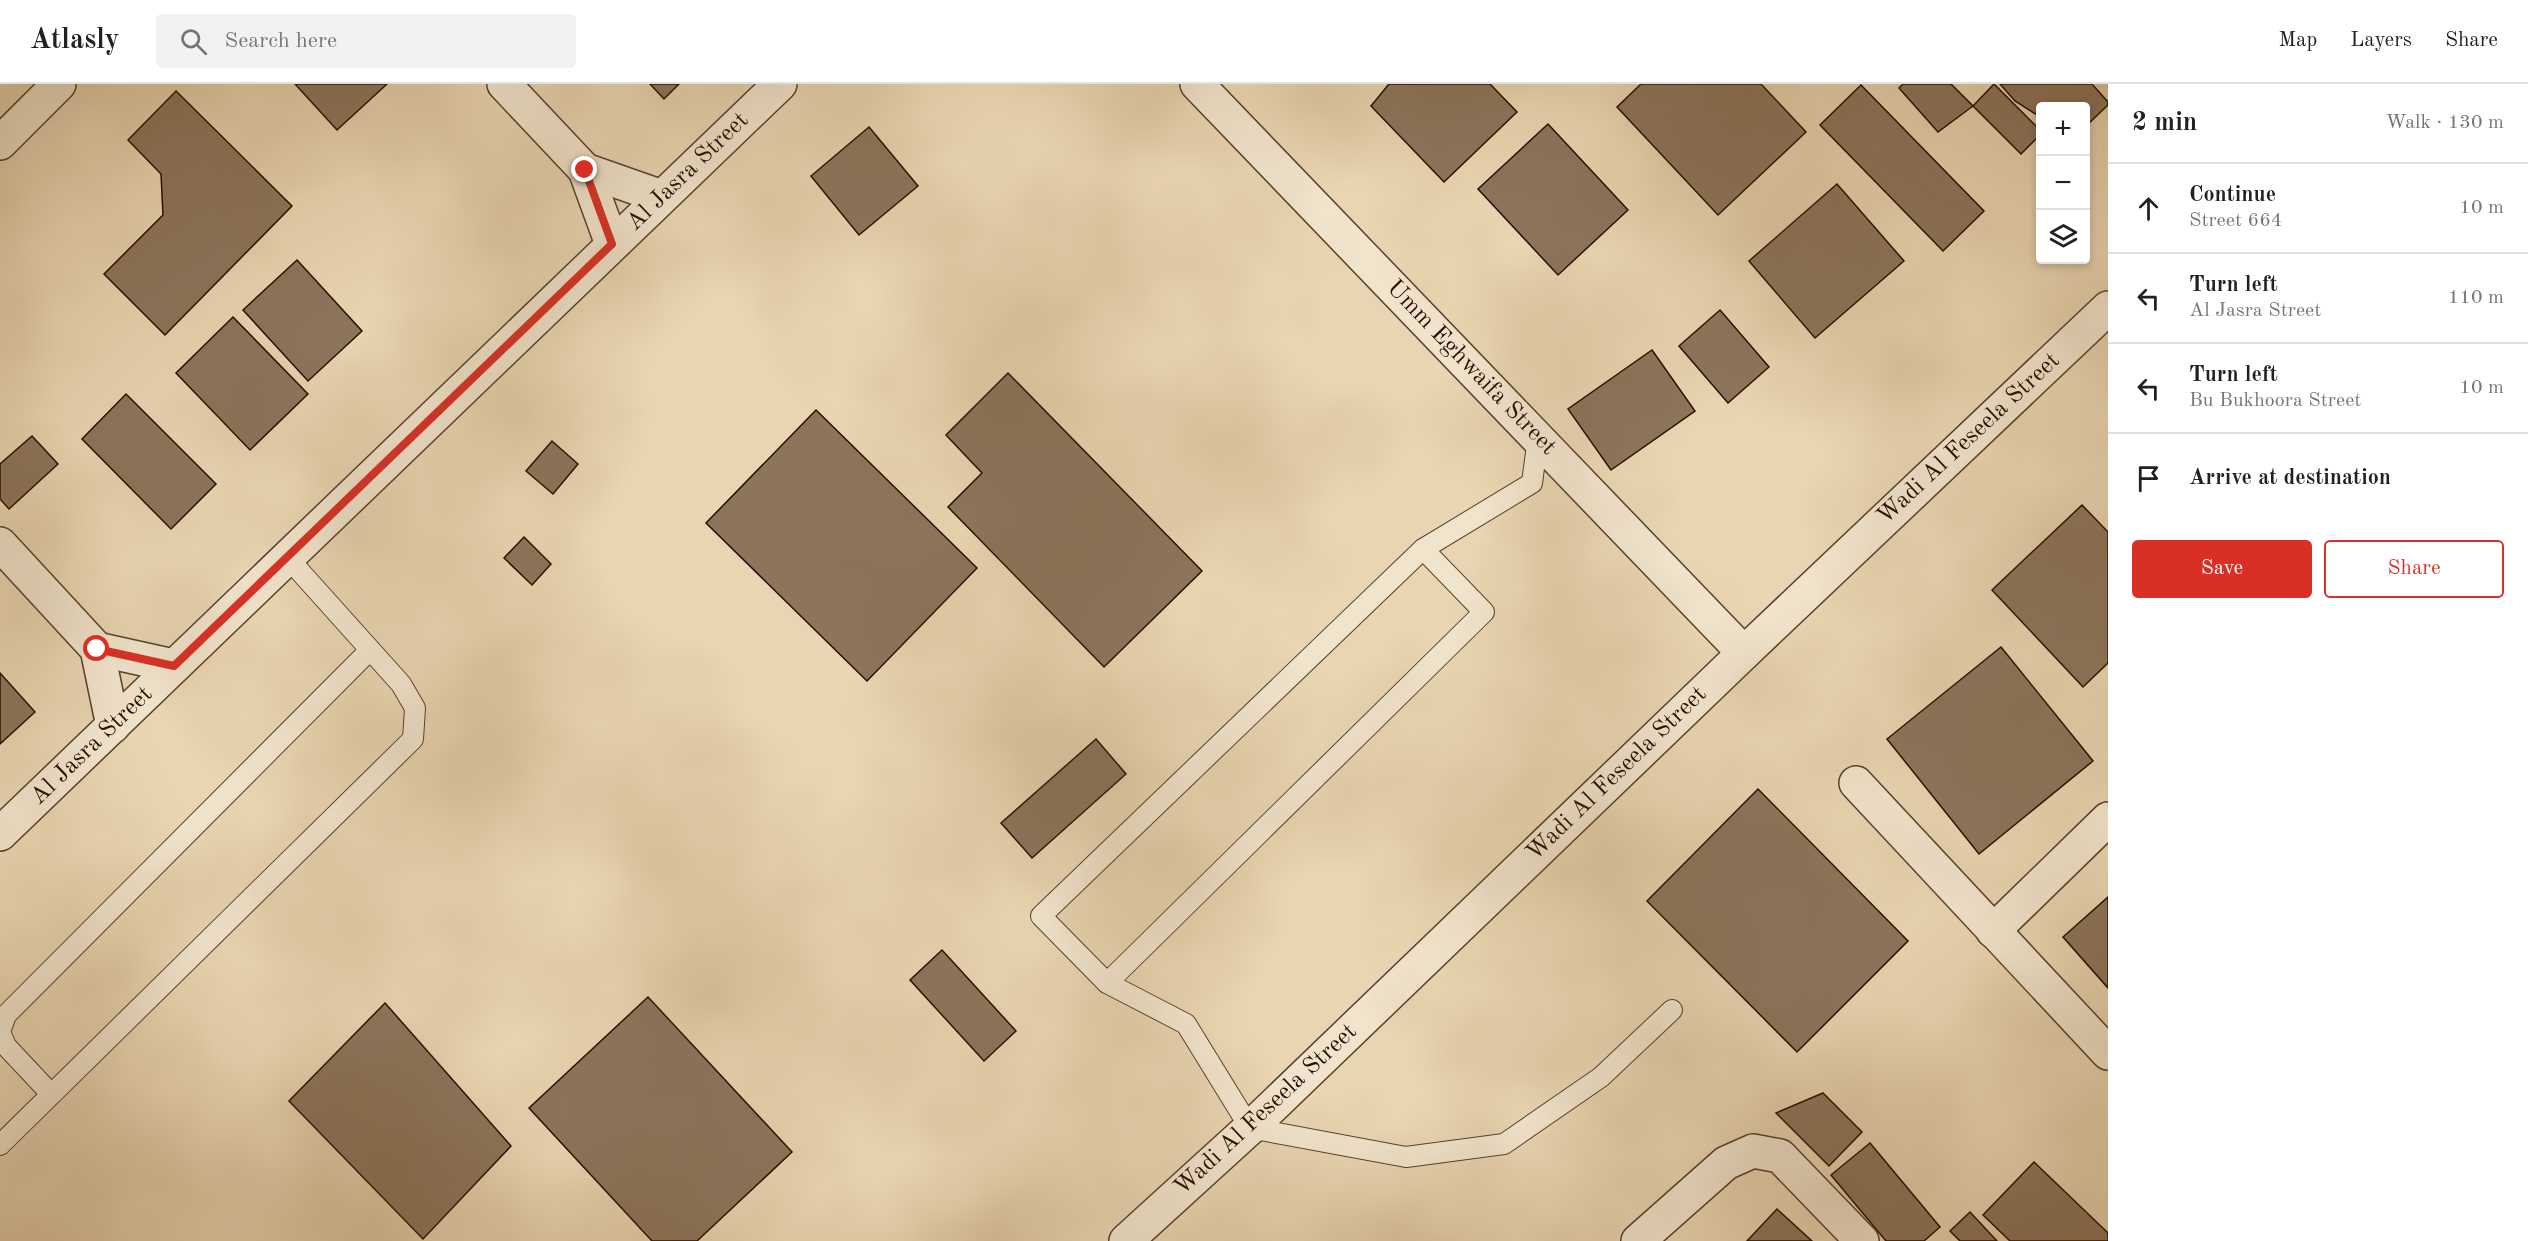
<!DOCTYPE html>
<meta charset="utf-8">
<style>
body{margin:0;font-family:"Old Standard TT",serif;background:#f2f2f2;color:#202124}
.controls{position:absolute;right:18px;top:18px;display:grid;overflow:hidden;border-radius:6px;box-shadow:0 3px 9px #0003}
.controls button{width:54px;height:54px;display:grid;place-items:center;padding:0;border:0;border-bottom:2px solid #e0e0e0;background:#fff;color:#202124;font:30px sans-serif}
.stop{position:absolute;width:18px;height:18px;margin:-14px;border:4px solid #d93025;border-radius:50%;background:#fff}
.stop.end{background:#d93025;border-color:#fff;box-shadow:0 2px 6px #0008}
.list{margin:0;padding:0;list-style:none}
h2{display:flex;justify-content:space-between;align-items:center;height:78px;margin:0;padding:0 24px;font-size:26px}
h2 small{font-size:20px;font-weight:400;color:#757577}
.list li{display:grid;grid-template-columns:39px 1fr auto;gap:18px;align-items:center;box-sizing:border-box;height:90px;padding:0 24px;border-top:2px solid #e0e0e0}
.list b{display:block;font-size:22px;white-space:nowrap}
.list p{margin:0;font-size:20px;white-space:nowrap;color:#757577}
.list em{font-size:20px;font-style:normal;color:#757577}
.actions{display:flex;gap:12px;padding:18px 24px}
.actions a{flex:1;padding:14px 0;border:2px solid #d93025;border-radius:6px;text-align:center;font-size:21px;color:#d93025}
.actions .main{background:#d93025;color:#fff}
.icon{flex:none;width:33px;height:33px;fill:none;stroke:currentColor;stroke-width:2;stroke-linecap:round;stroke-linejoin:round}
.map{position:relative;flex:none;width:2108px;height:1157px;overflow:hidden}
header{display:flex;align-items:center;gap:36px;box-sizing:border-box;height:84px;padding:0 30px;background:#fff;border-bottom:2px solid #e0e0e0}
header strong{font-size:28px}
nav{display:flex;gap:33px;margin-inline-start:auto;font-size:21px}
.search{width:420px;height:54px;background:#f2f2f2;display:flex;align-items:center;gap:15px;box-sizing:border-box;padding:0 21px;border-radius:6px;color:#757577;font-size:22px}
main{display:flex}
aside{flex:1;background:#fff}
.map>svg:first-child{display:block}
.building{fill:#8c755c;stroke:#280e00;stroke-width:1.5}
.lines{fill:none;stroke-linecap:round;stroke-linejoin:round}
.lane-casing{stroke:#58402c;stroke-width:22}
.street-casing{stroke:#58402c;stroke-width:36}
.lane{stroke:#f1e4cc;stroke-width:20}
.street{stroke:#f1e4cc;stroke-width:33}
.route{stroke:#d93025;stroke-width:8}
.labels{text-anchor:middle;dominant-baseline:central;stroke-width:5;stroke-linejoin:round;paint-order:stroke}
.street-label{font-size:24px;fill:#280e00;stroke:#f1e4cc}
</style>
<header>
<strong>Atlasly</strong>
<div class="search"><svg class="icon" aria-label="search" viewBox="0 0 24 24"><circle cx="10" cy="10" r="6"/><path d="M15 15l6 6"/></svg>Search here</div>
<nav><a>Map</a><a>Layers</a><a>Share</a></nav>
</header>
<main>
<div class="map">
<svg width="2108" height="1157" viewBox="0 0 2108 1157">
<rect width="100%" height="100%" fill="#e9d5b1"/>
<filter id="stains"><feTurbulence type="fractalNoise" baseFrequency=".00333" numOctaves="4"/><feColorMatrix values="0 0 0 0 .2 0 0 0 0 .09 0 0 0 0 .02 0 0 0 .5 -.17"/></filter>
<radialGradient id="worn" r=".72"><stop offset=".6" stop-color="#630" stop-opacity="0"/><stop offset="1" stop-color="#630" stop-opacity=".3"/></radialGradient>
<g class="building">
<polygon points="295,0 387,0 337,46"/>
<polygon points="650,0 679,0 664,15"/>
<polygon points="1389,0 1490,0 1517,28 1444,98 1371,22"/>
<polygon points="1641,0 1761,0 1806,48 1718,131 1617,23"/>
<polygon points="1903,0 1951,0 1973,22 1938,48 1899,4"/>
<polygon points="1994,0 2040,46 2040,51 2021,70 1973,22"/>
<polygon points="2000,0 2092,0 2108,18 2108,21 2086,42 2086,22 2040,22 2040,33 2015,17"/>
<polygon points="1861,1 1984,127 1943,167 1820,41"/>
<polygon points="176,7 292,122 165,251 104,190 163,131 161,90 128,56"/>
<polygon points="1548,40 1628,126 1558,191 1478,105"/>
<polygon points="869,43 918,102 859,151 811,92"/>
<polygon points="1837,100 1904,177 1815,254 1749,177"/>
<polygon points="297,176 362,247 308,297 243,226"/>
<polygon points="1720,226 1769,283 1728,319 1679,262"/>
<polygon points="233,233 308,310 250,366 176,289"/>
<polygon points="1652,266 1695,327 1611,386 1568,325"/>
<polygon points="1008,289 1202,487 1104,583 948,423 982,389 946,351"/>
<polygon points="126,310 216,400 171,445 82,355"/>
<polygon points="816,326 977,484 867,597 706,439"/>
<polygon points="32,352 58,380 9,425 0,415 0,380"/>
<polygon points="552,357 578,380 553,410 526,387"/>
<polygon points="2082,421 2108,448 2108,579 2083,603 1992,506"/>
<polygon points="524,453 551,480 532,501 504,474"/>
<polygon points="2001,563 2093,677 1979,770 1887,655"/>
<polygon points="0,589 35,628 0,660"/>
<polygon points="1096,655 1126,690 1032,774 1001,739"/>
<polygon points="1758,705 1908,857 1797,968 1647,817"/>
<polygon points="2108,813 2108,904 2063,853"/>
<polygon points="942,866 1016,947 984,977 910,896"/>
<polygon points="648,913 792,1068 697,1157 652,1157 529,1024"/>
<polygon points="385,919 511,1062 423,1155 289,1017"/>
<polygon points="1823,1009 1862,1048 1829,1082 1776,1029"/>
<polygon points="1870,1059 1940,1143 1924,1157 1886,1157 1831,1091"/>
<polygon points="2034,1078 2108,1149 2108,1157 2010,1157 1983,1131"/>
<polygon points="1777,1125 1812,1157 1747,1157"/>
<polygon points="1970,1128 1997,1157 1960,1157 1950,1147"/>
</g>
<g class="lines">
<g class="lane-casing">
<g id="lane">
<polyline points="1538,354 1532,399 1423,465 1041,832 1107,899 1186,940 1250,1044 1406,1073 1504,1060 1601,993 1672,926"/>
<polyline points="1107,899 1484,528 1423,465"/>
<polyline points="51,1010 6,962 0,948 6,931 370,566"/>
<polyline points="0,1061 413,655 415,624 401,600 287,473"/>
</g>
</g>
<g class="street-casing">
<g id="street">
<polyline points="504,0 585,86 612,160"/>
<polyline points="1197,0 1744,569"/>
<polyline points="0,59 59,0"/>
<polyline points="585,86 662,113"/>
<polyline points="0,460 97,565 113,642"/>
<polyline points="97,565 174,582"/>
<polyline points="1856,699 2108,969"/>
<polyline points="0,750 780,0"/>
<polyline points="1993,847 2108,735"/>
<polyline points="1126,1157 1250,1044 1744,569 2108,224"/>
<polyline points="1638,1157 1726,1079 1753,1067 1780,1072 1862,1157"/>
</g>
</g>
<use href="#lane" class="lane"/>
<use href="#street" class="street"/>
</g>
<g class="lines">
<polyline class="route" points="97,565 174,582 612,160 585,86"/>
</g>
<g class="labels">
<g class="street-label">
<text transform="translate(688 88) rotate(-44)">Al Jasra Street</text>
<text transform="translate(1471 284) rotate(46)">Umm Eghwaifa Street</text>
<text transform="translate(1969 355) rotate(-43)">Wadi Al Feseela Street</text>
<text transform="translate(92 662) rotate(-44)">Al Jasra Street</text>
<text transform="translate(1617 690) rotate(-44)">Wadi Al Feseela Street</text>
<text transform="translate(1266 1026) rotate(-43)">Wadi Al Feseela Street</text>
</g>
</g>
<rect width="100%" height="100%" filter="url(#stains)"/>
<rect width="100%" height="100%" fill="url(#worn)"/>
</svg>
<div class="controls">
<button>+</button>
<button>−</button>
<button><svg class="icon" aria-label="layers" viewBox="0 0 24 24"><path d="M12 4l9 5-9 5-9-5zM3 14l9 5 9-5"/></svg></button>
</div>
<div class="stop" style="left:97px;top:565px"></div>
<div class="stop end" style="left:585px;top:86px"></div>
</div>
<aside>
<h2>2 min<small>Walk · 130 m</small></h2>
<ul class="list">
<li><svg class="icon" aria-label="ahead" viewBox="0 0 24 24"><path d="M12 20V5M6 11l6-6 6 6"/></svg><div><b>Continue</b><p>Street 664</p></div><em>10 m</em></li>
<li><svg class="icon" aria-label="left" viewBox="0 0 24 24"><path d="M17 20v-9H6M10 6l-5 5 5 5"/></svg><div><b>Turn left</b><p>Al Jasra Street</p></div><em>110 m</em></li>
<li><svg class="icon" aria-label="left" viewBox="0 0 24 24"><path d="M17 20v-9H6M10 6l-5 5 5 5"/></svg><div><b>Turn left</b><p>Bu Bukhoora Street</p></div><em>10 m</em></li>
<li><svg class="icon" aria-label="arrive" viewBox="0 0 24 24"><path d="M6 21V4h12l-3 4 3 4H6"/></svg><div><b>Arrive at destination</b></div></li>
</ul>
<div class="actions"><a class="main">Save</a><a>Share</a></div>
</aside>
</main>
